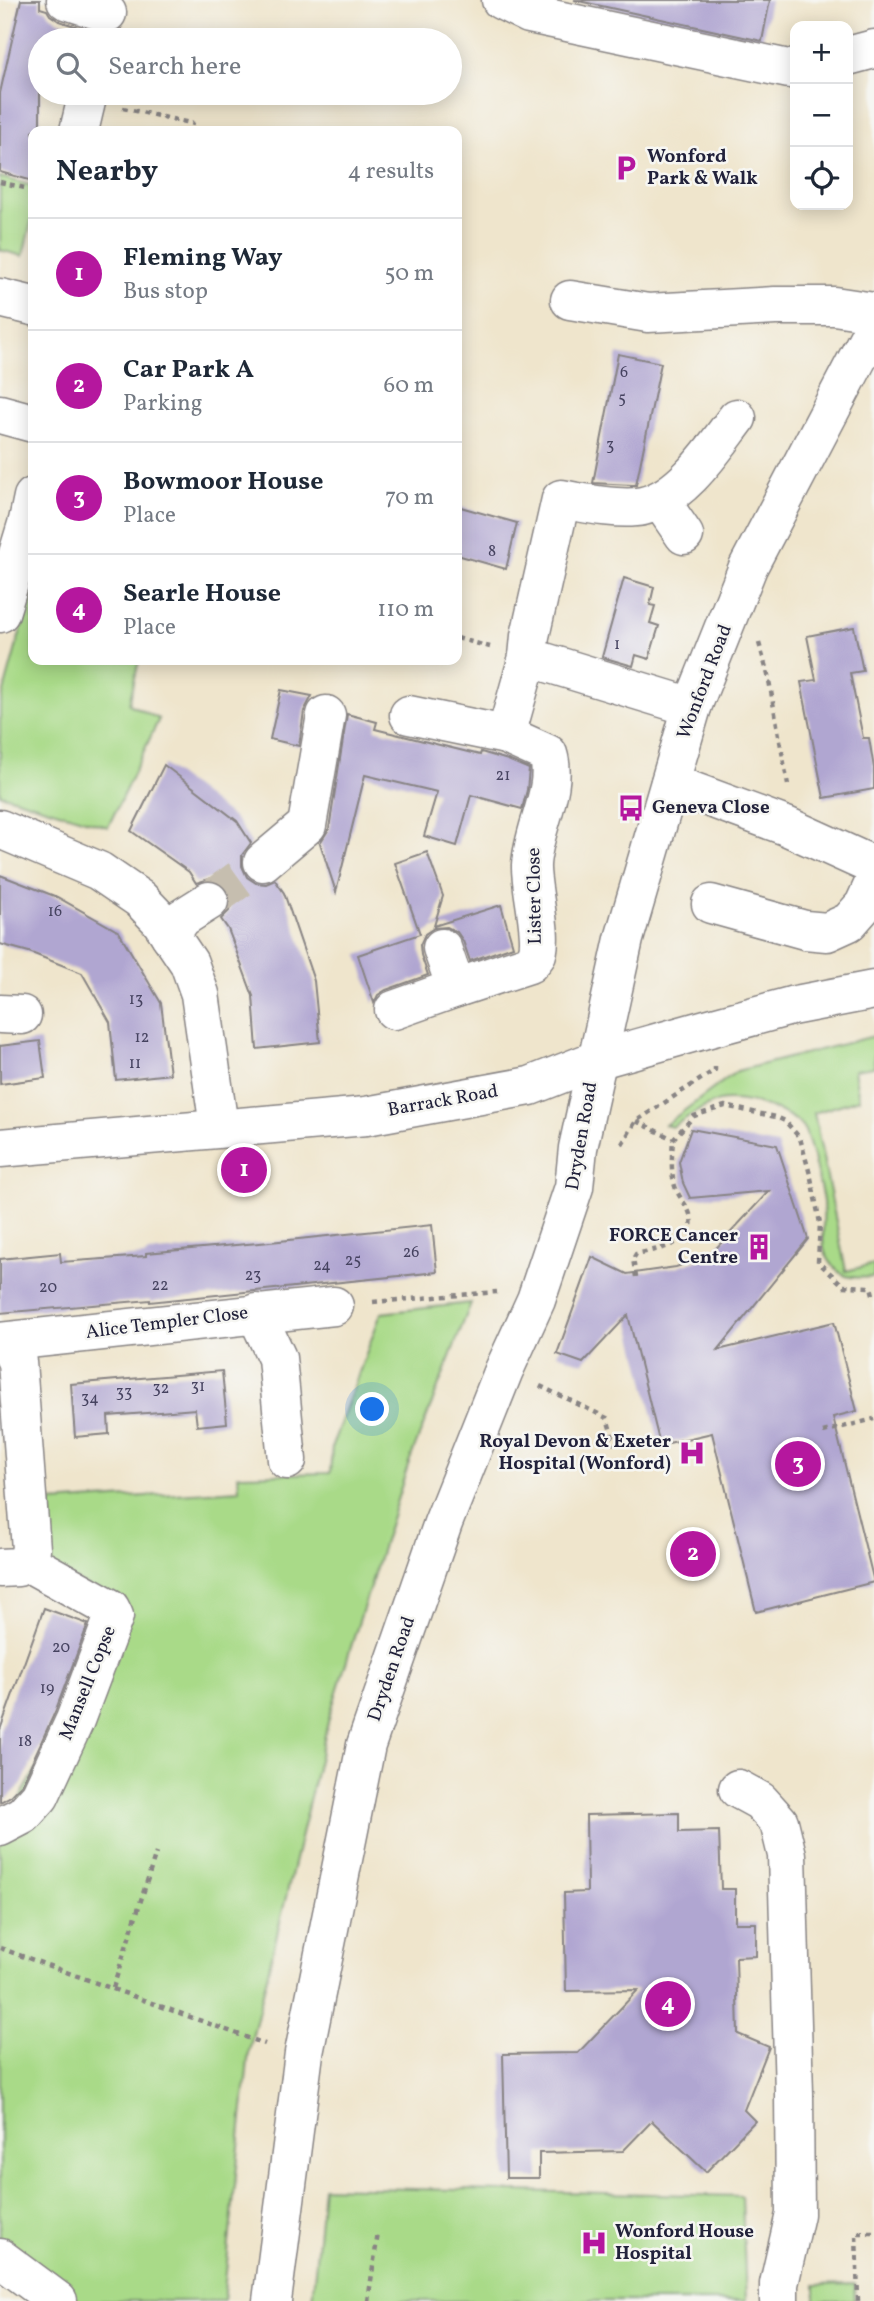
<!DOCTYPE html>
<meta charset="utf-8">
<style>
body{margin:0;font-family:Vollkorn,serif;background:#f2f2f3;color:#1f2937}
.controls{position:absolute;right:21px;top:21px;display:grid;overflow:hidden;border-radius:14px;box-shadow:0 4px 18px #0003}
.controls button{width:63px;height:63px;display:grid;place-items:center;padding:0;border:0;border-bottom:2px solid #e0e1e3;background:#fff;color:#1f2937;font:35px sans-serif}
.you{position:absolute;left:373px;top:1410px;width:24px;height:24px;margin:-18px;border:5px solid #fff;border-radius:50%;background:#1a73e8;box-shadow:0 0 0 10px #1a73e833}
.badge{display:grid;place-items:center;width:46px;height:46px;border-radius:50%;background:#b5179e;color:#fff;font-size:23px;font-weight:700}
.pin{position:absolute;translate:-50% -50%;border:4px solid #fff;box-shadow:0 2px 7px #0006}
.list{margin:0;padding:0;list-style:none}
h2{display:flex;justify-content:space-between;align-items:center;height:91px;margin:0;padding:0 28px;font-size:30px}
h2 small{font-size:23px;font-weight:400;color:#747a83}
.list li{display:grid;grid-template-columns:46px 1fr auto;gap:21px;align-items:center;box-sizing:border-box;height:112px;padding:0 28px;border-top:2px solid #e0e1e3}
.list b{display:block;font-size:26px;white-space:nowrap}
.list p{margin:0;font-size:23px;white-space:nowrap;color:#747a83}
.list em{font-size:23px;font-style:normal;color:#747a83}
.icon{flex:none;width:38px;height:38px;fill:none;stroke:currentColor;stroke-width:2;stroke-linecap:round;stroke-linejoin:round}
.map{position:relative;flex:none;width:874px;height:2301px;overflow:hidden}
.search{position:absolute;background:#fff;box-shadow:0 4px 18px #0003;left:28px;top:28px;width:434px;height:77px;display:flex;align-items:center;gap:18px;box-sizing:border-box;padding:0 24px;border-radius:38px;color:#747a83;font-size:26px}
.panel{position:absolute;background:#fff;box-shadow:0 4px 18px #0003;left:28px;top:126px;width:434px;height:539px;border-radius:14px}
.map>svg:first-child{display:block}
.green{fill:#a9da88;stroke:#667e62;stroke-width:2}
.building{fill:#b0a6d1}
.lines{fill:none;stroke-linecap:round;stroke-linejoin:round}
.minor-tunnel{stroke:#c6beaf;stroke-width:38;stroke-dasharray:38 19;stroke-linecap:butt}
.minor-casing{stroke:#888484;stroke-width:41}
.path{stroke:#888484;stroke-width:4.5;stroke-dasharray:5 5;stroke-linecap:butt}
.minor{stroke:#fff;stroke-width:38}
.labels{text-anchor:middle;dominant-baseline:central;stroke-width:5;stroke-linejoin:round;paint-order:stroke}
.number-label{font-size:16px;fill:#464360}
.poi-label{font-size:19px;font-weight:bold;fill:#22223b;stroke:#f6f6f2;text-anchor:start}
.street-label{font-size:19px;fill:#22223b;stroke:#f6f6f2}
</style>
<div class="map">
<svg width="874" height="2301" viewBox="0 0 874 2301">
<rect width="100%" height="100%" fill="#f6f6f2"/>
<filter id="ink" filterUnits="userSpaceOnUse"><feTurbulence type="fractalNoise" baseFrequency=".0143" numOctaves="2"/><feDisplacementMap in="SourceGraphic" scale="14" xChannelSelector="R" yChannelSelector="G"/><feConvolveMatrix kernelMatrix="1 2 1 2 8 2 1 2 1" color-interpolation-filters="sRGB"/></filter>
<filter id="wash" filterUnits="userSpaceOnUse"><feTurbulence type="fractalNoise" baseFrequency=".00686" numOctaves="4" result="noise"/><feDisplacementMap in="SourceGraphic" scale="28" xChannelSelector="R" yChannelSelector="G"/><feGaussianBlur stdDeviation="1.57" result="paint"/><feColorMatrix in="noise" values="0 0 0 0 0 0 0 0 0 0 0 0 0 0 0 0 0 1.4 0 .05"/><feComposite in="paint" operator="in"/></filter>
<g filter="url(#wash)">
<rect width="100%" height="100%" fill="#efe5cc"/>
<g class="green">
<polygon points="0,177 33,186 33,214 23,256 0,250"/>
<polygon points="33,586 33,660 139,660 129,704 159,719 108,827 0,794 0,706"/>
<path d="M874,1036V1067L854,1070L859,1099L814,1113L846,1271L874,1264V1277C849,1279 839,1279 826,1255C820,1244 825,1216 823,1202C822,1192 808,1135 804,1129C792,1110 739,1096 719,1101C701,1107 688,1117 672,1127L665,1125L737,1071Z"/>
<polygon points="471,1303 408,1465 330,1714 249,2051 223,2301 65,2301 0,2257 0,1834 126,1607 51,1567 51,1502 239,1490 238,1475 330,1473 332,1446 381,1313"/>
<polygon points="323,2187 742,2196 746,2301 312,2301"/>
<polygon points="854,2284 855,2301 815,2301 815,2285"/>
</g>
<g id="blocks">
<g class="building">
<polygon points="21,0 40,0 40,8 47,10 50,15 59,21 100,34 112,34 122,29 121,40 40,40 40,131 33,131 33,181 0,172 0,93"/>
<polygon points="574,0 770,0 762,41"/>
<polygon points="618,354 661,363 636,485 632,485 593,483"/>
<polygon points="457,506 517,523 506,569 457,555"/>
<polygon points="624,578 654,587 650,605 655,606 650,623 659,626 649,659 636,655 633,666 602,657"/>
<polygon points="854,627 863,671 850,673 863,738 869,738 874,768 874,789 824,798 801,682 816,680 807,636"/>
<polygon points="281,690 312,696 304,711 299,746 270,739"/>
<polygon points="347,714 377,722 375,729 480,755 481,752 508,760 529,769 527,790 522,809 471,795 457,846 424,836 437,792 365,775 336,892 320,843 329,829"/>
<polygon points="164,765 237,821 251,843 242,855 242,866 247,877 256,883 266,884 275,880 284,893 314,981 320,1042 257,1049 253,996 228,929 221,919 229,911 231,901 228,890 220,882 209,879 196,883 189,872 131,831"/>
<polygon points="427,852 443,896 434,926 501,905 513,946 470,961 463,941 457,932 447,927 434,928 425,934 420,945 421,955 428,975 386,990 378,995 374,1003 358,955 420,934 395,863"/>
<polygon points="0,875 57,897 119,932 161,1003 170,1074 116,1080 110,1022 82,973 29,952 0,944"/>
<polygon points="40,1041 45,1078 0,1084 0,1046"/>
<polygon points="691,1129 777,1145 808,1239 718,1350 834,1322 857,1411 833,1417 874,1582 756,1612 712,1433 660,1445 628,1315 583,1363 557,1354 592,1257 627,1274 676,1267 710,1255 769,1191 690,1198 683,1183 679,1162"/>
<polygon points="432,1225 437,1272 150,1302 150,1300 0,1313 0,1259 60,1253 61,1262 146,1256 146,1253 270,1242"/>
<polygon points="222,1371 227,1423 197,1426 195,1409 147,1413 108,1416 109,1434 75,1437 71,1384"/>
<polygon points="44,1608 88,1624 55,1712 22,1784 9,1797 0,1802 0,1730"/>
<polygon points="679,1813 679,1832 719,1831 721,1889 735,1889 735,1923 756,1923 756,1956 736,1957 738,2034 769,2047 744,2110 755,2121 706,2172 652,2121 623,2151 539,2153 539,2178 506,2178 503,2054 578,2053 638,1990 566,1991 564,1893 587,1892 586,1815"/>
</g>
</g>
</g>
<g filter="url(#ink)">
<use href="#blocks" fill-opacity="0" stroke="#888484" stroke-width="2"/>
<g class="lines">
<polyline class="minor-tunnel" points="209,901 263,862"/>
<g class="minor-casing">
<g id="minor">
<polyline points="66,0 107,13"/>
<polyline points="501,0 529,14 789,69 795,68"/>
<polyline points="848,56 874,49"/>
<polyline points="79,131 88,93"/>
<polyline points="0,298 33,306"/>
<polyline points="570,300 648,313 775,306 834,306 874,312"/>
<polyline points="0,414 33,423"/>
<polyline points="660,500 684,535"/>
<polyline points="0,613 28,521 33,497"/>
<path d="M692,707L528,657L530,636L561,499C583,503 621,511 643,506C682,498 715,447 737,418"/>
<polyline points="409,715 506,735"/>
<polyline points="670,783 786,826 874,866"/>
<polyline points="0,829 99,871 140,899 160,920 189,963 200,994 219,1127"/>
<polyline points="263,862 307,825 326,715"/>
<polyline points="711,904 805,930 827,932 849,922 864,905 874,883"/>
<polyline points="170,935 182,918 209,901"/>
<path d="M442,948L456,988L529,964C531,962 534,959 536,956C545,939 530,887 531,865C533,828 559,788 548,754L506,735L528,657"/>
<polyline points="394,1010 456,988"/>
<polyline points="0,1014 22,1015"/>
<polyline points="0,1148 366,1116 530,1086 596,1060 706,1029 791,1006 874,990"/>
<polyline points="256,1313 277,1358 287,1460"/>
<polyline points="0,1342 334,1306"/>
<polyline points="0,1568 18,1567 27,1562 31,1549 17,1362 12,1352 3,1342"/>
<polyline points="738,1789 760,1801 779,1822 787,1855 794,2093 795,2214 779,2284 779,2301"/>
<polyline points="0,1827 23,1815 40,1796 75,1720 114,1616 110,1608 27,1562"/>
<polyline points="0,2258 58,2301"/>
<polyline points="272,2301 304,2053 366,1745 443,1523 504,1370 536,1300 574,1187 578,1148 624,939 692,707 748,567 874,327"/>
</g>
</g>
<g class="path">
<polyline points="123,108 194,124"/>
<polyline points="0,182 33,190"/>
<polyline points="457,638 490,647"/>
<polyline points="759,643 768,675 788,785"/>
<polyline points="636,1121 673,1139"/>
<polyline points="622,1144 636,1121 715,1070 715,1067"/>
<path d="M636,1277L633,1259L636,1254C653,1250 696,1245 691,1218C689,1207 680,1199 676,1189C670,1174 672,1155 673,1139L694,1116L725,1106L776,1117L785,1121L800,1138L811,1178L820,1223L818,1262L844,1286L871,1287L874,1298"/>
<polyline points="373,1302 497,1292"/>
<polyline points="540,1386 607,1418 615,1445"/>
<polyline points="823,1432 874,1419"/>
<polyline points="0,1948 265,2044"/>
<polyline points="113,1988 156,1853"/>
<polyline points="368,2301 378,2233"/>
<polyline points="858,2301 856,2233 874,2233"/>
</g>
<use href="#minor" class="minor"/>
</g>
</g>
<defs>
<g id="parking-bare" transform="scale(2.1)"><path d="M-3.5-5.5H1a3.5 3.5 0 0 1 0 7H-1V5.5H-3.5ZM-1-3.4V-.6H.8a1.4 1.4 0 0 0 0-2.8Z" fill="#b5179e" stroke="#f6f6f2" stroke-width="2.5" paint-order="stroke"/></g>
<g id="bus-bare" transform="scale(2.1)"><path d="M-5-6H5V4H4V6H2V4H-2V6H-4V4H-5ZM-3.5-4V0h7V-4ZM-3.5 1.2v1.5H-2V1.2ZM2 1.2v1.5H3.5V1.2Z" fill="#b5179e" stroke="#f6f6f2" stroke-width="2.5" paint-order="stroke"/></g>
<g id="building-bare" transform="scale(2.1)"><path d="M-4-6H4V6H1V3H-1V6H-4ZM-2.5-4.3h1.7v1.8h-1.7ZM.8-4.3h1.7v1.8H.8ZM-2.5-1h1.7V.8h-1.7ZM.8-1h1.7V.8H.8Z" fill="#b5179e" stroke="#f6f6f2" stroke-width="2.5" paint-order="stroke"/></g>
<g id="hospital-bare" transform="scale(2.1)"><path d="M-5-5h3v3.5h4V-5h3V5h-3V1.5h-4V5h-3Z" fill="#b5179e" stroke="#f6f6f2" stroke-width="2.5" paint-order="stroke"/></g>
</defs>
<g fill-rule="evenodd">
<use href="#parking-bare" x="626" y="168"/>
<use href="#bus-bare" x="631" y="808"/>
<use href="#building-bare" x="759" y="1247"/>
<use href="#hospital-bare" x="692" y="1453"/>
<use href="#hospital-bare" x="594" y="2243"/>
</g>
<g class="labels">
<g class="number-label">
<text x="624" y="373">6</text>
<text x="622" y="399">5</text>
<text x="610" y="446">3</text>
<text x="492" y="552">8</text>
<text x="617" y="645">1</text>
<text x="503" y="776">21</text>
<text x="55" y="912">16</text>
<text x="136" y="1000">13</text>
<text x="142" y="1038">12</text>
<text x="135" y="1064">11</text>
<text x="411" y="1253">26</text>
<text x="353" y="1261">25</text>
<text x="322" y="1266">24</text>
<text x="253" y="1276">23</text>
<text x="160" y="1286">22</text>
<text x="48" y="1288">20</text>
<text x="198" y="1387">31</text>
<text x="161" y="1389">32</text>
<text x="124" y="1393">33</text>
<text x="90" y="1399">34</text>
<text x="61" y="1648">20</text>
<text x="47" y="1689">19</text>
<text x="25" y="1742">18</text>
</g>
<g class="poi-label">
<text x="647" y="157">Wonford<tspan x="647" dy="22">Park &amp; Walk</tspan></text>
<text x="652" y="808">Geneva Close</text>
<text x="738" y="1236" text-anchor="end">FORCE Cancer<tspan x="738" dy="22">Centre</tspan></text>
<text x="671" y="1442" text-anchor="end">Royal Devon &amp; Exeter<tspan x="671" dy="22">Hospital (Wonford)</tspan></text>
<text x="615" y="2232">Wonford House<tspan x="615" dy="22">Hospital</tspan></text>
</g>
<g class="street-label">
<text transform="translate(705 682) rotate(-69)">Wonford Road</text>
<text transform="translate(535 896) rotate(-91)">Lister Close</text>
<text transform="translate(443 1101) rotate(-10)">Barrack Road</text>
<text transform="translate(582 1136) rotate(-80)">Dryden Road</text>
<text transform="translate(167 1323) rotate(-7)">Alice Templer Close</text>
<text transform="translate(392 1669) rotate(-71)">Dryden Road</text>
<text transform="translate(88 1683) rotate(-68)">Mansell Copse</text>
</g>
</g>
</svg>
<div class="controls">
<button>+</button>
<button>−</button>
<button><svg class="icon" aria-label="locate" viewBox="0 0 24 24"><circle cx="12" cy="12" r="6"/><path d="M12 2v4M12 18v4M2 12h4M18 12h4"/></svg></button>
</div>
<div class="you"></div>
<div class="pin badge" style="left:244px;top:1170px">1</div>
<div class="pin badge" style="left:693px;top:1554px">2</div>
<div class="pin badge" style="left:798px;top:1464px">3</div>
<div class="pin badge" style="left:668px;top:2004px">4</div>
<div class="search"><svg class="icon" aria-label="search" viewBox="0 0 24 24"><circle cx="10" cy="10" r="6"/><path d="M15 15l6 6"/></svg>Search here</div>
<section class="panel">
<h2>Nearby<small>4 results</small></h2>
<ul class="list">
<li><span class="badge">1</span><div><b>Fleming Way</b><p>Bus stop</p></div><em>50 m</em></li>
<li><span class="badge">2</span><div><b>Car Park A</b><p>Parking</p></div><em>60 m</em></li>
<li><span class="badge">3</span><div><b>Bowmoor House</b><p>Place</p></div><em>70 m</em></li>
<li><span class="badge">4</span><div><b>Searle House</b><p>Place</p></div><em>110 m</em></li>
</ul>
</section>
</div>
